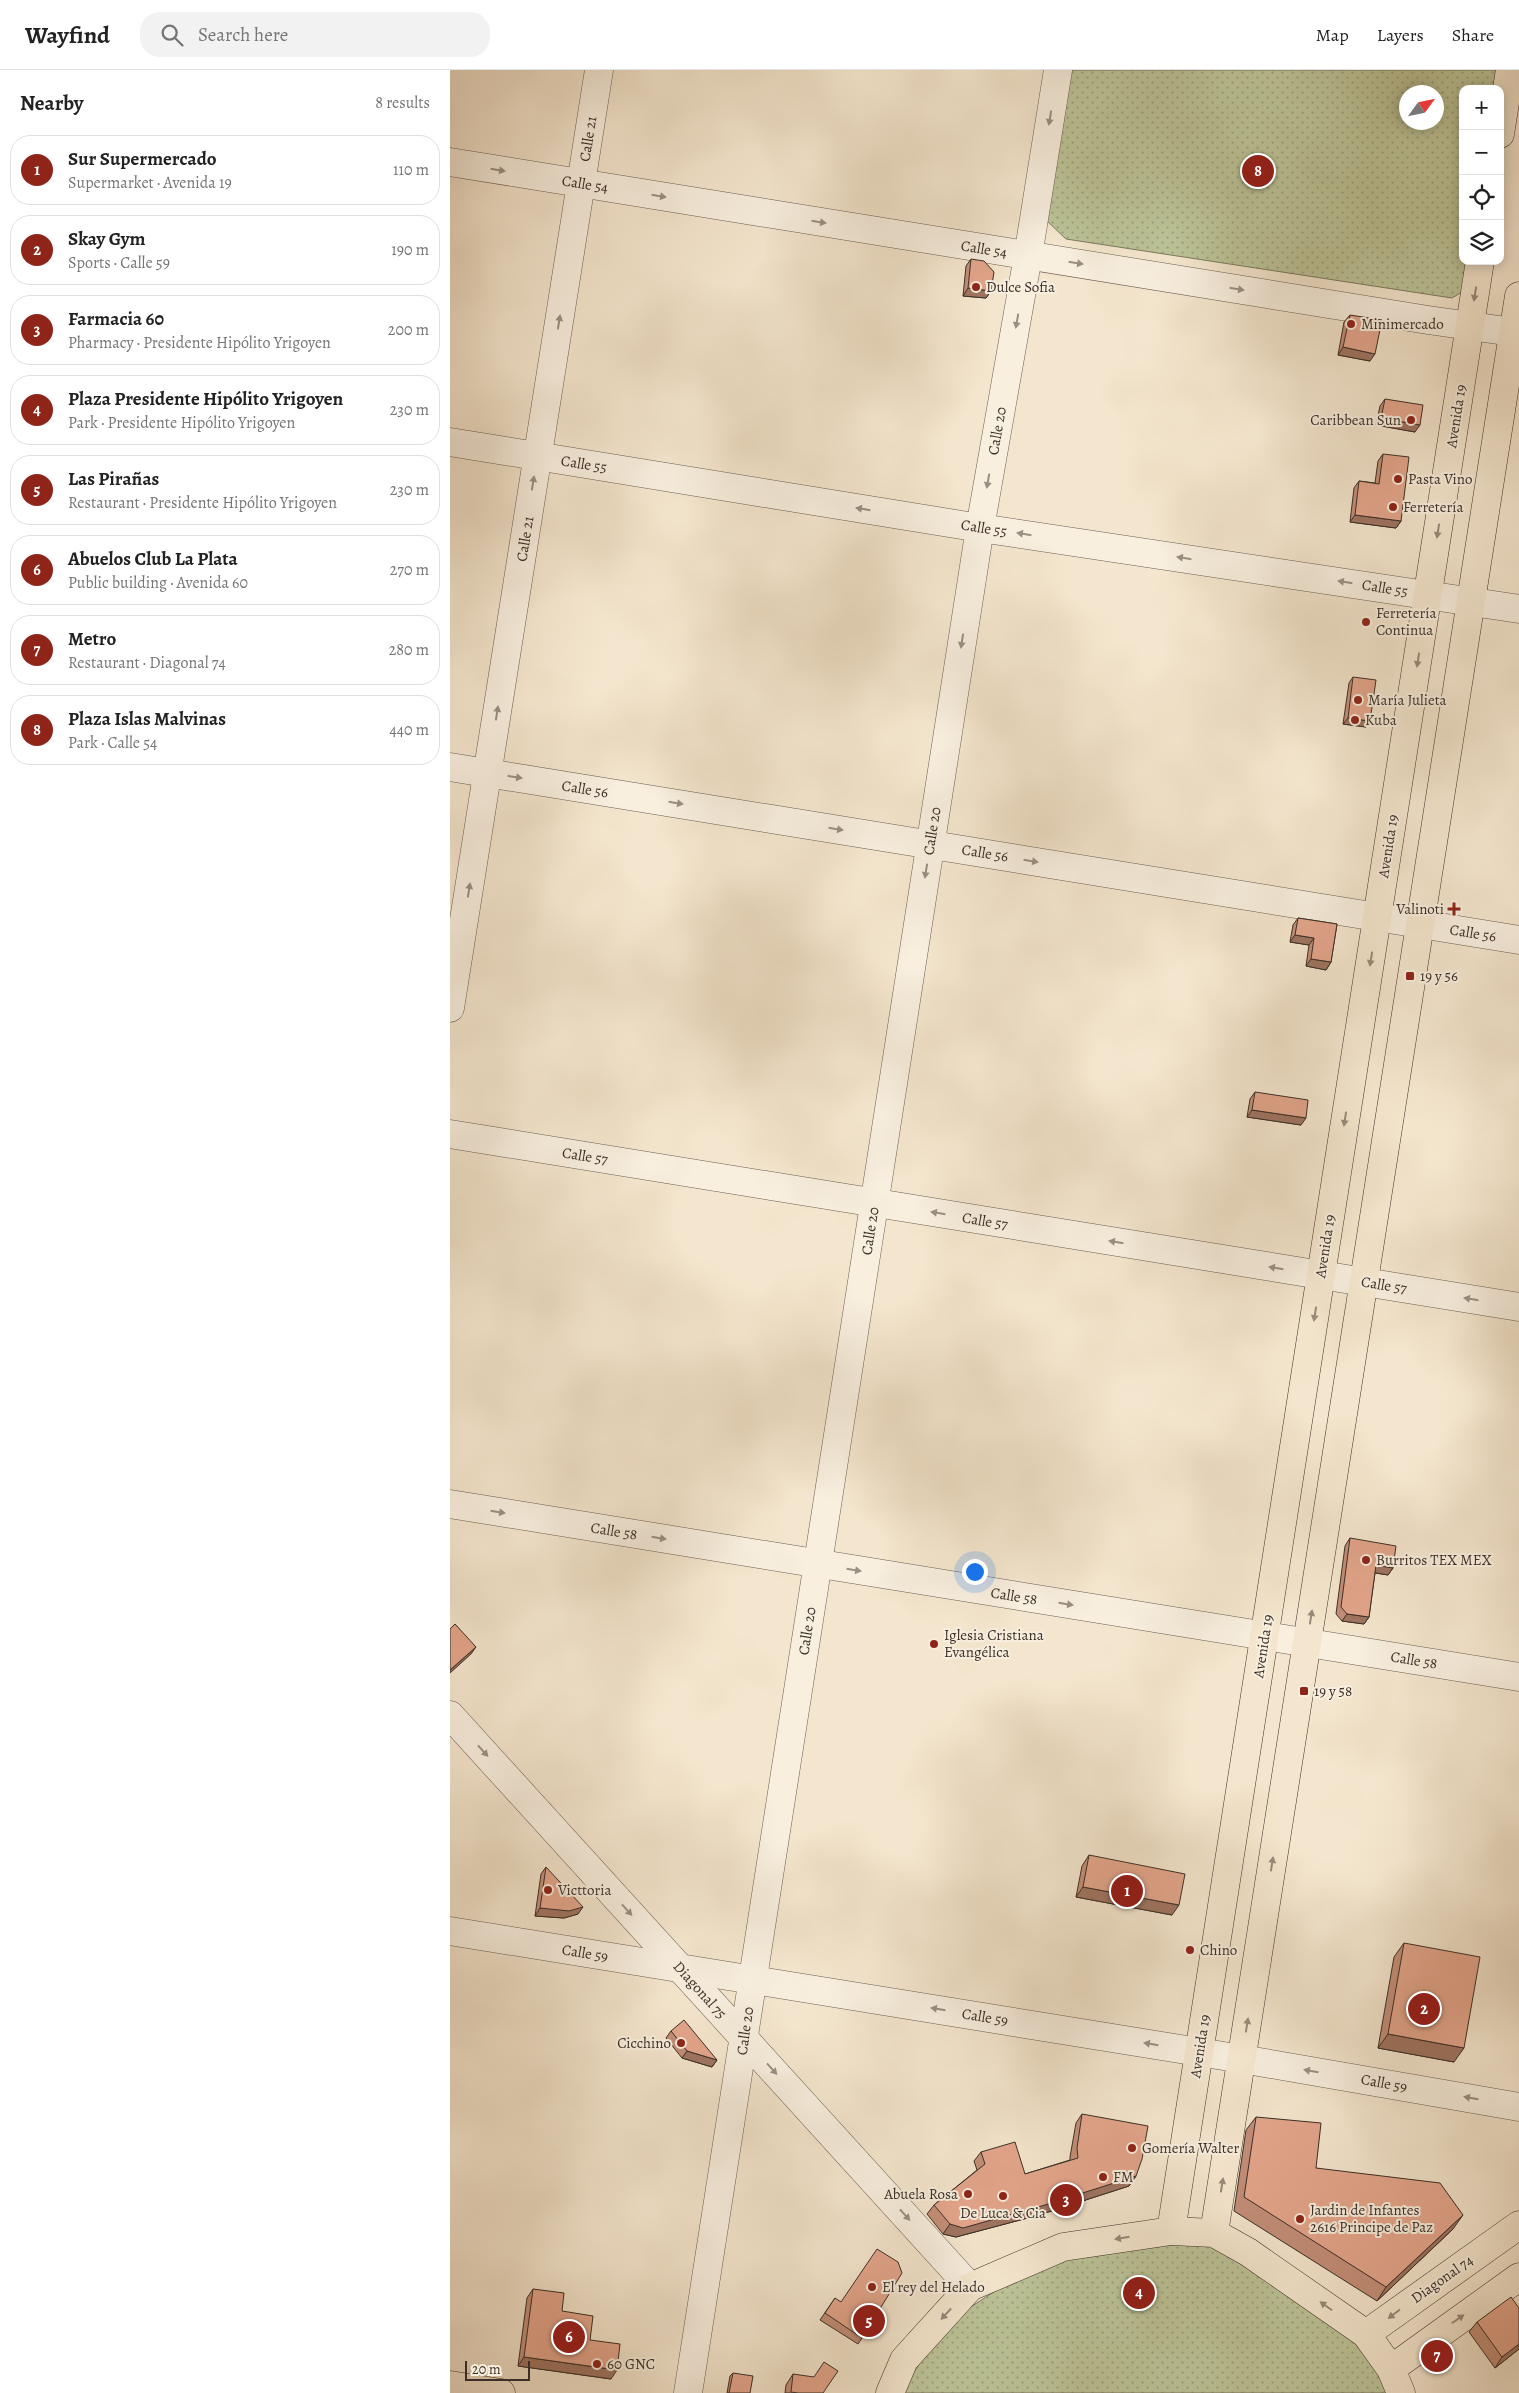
<!DOCTYPE html>
<meta charset="utf-8">
<style>
body{margin:0;font-family:Alegreya,serif;background:#f2f2f2;color:#222}
.controls{position:absolute;right:15px;top:15px;display:grid;overflow:hidden;border-radius:10px;box-shadow:0 2px 12px #0003}
.controls button{width:45px;height:45px;display:grid;place-items:center;padding:0;border:0;border-bottom:1px solid #e0e0e0;background:#fff;color:#222;font:25px sans-serif}
.compass{position:absolute;left:949px;top:15px;width:45px;height:45px;border-radius:50%;background:#fff;box-shadow:0 2px 12px #0003;rotate:57deg}
.scale{position:absolute;left:15px;bottom:12px;width:65px;box-sizing:border-box;padding-left:5px;border:2px solid #3b2f27;border-top:0;font-size:14px;line-height:18px;white-space:nowrap;color:#3b2f27;-webkit-text-stroke:4px #f8efdf;paint-order:stroke}
.you{position:absolute;left:524px;top:1501px;width:18px;height:18px;margin:-12px;border:4px solid #fff;border-radius:50%;background:#1a73e8;box-shadow:0 0 0 8px #1a73e833}
.badge{display:grid;place-items:center;width:32px;height:32px;border-radius:50%;background:#8f2418;color:#fff;font-size:16px;font-weight:700}
.pin{position:absolute;translate:-50% -50%;border:2px solid #fff;box-shadow:0 1px 5px #0006}
.list{margin:0;padding:0;list-style:none}
h2{display:flex;justify-content:space-between;align-items:center;height:65px;margin:0;padding:0 20px;font-size:21px}
h2 small{font-size:16px;font-weight:400;color:#767676}
.list li{display:grid;grid-template-columns:32px 1fr auto;gap:15px;align-items:center;box-sizing:border-box;height:70px;margin:0 10px 10px;padding:0 10px;border:1px solid #e0e0e0;border-radius:20px}
.list b{display:block;font-size:19px;white-space:nowrap}
.list p{margin:0;font-size:16px;white-space:nowrap;color:#767676}
.list em{font-size:16px;font-style:normal;color:#767676}
.icon{flex:none;width:28px;height:28px;fill:none;stroke:currentColor;stroke-width:2;stroke-linecap:round;stroke-linejoin:round}
.map{position:relative;flex:none;width:1069px;height:2323px;overflow:hidden}
header{display:flex;align-items:center;gap:30px;box-sizing:border-box;height:70px;padding:0 25px;background:#fff;border-bottom:1px solid #e0e0e0}
header strong{font-size:24px}
nav{display:flex;gap:28px;margin-inline-start:auto;font-size:18px}
.search{width:350px;height:45px;background:#f2f2f2;display:flex;align-items:center;gap:12px;box-sizing:border-box;padding:0 18px;border-radius:20px;color:#767676;font-size:19px}
main{display:flex}
aside{flex:1;background:#fff}
.map>svg:first-child{display:block}
.park{fill:url(#park-dots);stroke:#7c7a60;fill-rule:evenodd}
.lines{fill:none;stroke-linecap:round;stroke-linejoin:round}
.minor-casing{stroke:#695d51;stroke-width:29}
.major-casing{stroke:#3b2f27;stroke-width:29}
.minor{stroke:#f8efdf;stroke-width:28}
.major{stroke:#f4e6ce;stroke-width:28}
.wall{fill:#c38e78;stroke:#3b2f27}
.shaded-wall{fill:#9f7461;stroke:#3b2f27}
.building{fill:#e3a58b;stroke:#3b2f27}
.oneway{fill:#9a8f83}
.oneway2{fill:#988a7a}
.poi-dot{fill:#8f2418;stroke:#f8efdf;stroke-width:2}
.labels{text-anchor:middle;dominant-baseline:central;stroke-width:4;stroke-linejoin:round;paint-order:stroke}
.street-label{font-size:15px;fill:#3b2f27;stroke:#f8efdf}
.poi-label{font-size:15px;fill:#3b2f27;stroke:#f8efdf;text-anchor:start}
</style>
<header>
<strong>Wayfind</strong>
<div class="search"><svg class="icon" aria-label="search" viewBox="0 0 24 24"><circle cx="10" cy="10" r="6"/><path d="M15 15l6 6"/></svg>Search here</div>
<nav><a>Map</a><a>Layers</a><a>Share</a></nav>
</header>
<main>
<aside>
<h2>Nearby<small>8 results</small></h2>
<ul class="list">
<li><span class="badge">1</span><div><b>Sur Supermercado</b><p>Supermarket · Avenida 19</p></div><em>110 m</em></li>
<li><span class="badge">2</span><div><b>Skay Gym</b><p>Sports · Calle 59</p></div><em>190 m</em></li>
<li><span class="badge">3</span><div><b>Farmacia 60</b><p>Pharmacy · Presidente Hipólito Yrigoyen</p></div><em>200 m</em></li>
<li><span class="badge">4</span><div><b>Plaza Presidente Hipólito Yrigoyen</b><p>Park · Presidente Hipólito Yrigoyen</p></div><em>230 m</em></li>
<li><span class="badge">5</span><div><b>Las Pirañas</b><p>Restaurant · Presidente Hipólito Yrigoyen</p></div><em>230 m</em></li>
<li><span class="badge">6</span><div><b>Abuelos Club La Plata</b><p>Public building · Avenida 60</p></div><em>270 m</em></li>
<li><span class="badge">7</span><div><b>Metro</b><p>Restaurant · Diagonal 74</p></div><em>280 m</em></li>
<li><span class="badge">8</span><div><b>Plaza Islas Malvinas</b><p>Park · Calle 54</p></div><em>440 m</em></li>
</ul>
</aside>
<div class="map">
<svg width="1069" height="2323" viewBox="0 0 1069 2323">
<defs>
<pattern id="park-dots" width="8" height="8" patternUnits="userSpaceOnUse" patternTransform="scale(1.25)"><rect width="8" height="8" fill="#bcc498"/><path d="M2 2h.1M6 6h.1" fill="none" stroke="#9aa07c" stroke-width="1.8" stroke-linecap="round"/></pattern>
</defs>
<rect width="100%" height="100%" fill="#f4e6ce"/>
<filter id="stains"><feTurbulence type="fractalNoise" baseFrequency=".004" numOctaves="4"/><feColorMatrix values="0 0 0 0 .2 0 0 0 0 .09 0 0 0 0 .02 0 0 0 .5 -.17"/></filter>
<radialGradient id="worn" r=".72"><stop offset=".6" stop-color="#630" stop-opacity="0"/><stop offset="1" stop-color="#630" stop-opacity=".3"/></radialGradient>
<g class="park">
<path d="M620,0H1052L1049,19H1013V191H1022L1017,219L1002,228L616,169L595,149ZM956,22H986V52H956Z"/>
<polygon points="706,2163 764,2175 911,2273 935,2308 937,2323 452,2323 489,2258 595,2188"/>
</g>
<g class="lines">
<g class="minor-casing">
<g id="minor">
<polyline points="0,92 978,250 1069,263"/>
<polyline points="0,372 530,458 1069,539"/>
<polyline points="0,697 1069,870"/>
<polyline points="0,938 149,0"/>
<polyline points="0,1064 1069,1237"/>
<polyline points="0,1434 1069,1607"/>
<polyline points="0,1645 520,2217"/>
<polyline points="0,1861 792,1989 1069,2037"/>
<polyline points="238,2323 530,458 578,186 608,0"/>
</g>
</g>
<g class="major-casing">
<g id="major">
<polyline points="1050,64 1060,0"/>
<polyline points="721,2161 1030,191"/>
<polyline points="764,2163 1069,226"/>
<polyline points="916,2264 1069,2155"/>
<polyline points="941,2299 1069,2207"/>
<polyline points="0,2315 51,2323"/>
<polyline points="440,2323 454,2290 520,2217 613,2177 721,2161 764,2163 798,2182 916,2264 941,2299 951,2323"/>
</g>
</g>
<use href="#minor" class="minor"/>
<use href="#major" class="major"/>
</g>
<g class="wall">
<polygon points="521,189 541,221 536,228 513,226 516,196"/>
<polygon points="900,245 920,291 888,285 894,252"/>
<polygon points="935,329 965,362 926,355 930,336"/>
<polygon points="933,384 951,451 946,458 900,452 904,418 909,411 925,413 928,391"/>
<polygon points="903,607 920,651 916,657 893,654 899,613"/>
<polygon points="848,848 887,854 881,892 876,900 856,896 859,875 840,872 843,855"/>
<polygon points="805,1022 851,1055 797,1047 800,1029"/>
<polygon points="900,1468 943,1498 938,1505 925,1503 919,1547 914,1554 892,1551 886,1544 895,1476"/>
<polygon points="639,1785 722,1845 626,1827 632,1796"/>
<polygon points="96,1797 128,1844 114,1848 85,1846 91,1804"/>
<polygon points="954,1873 1004,1992 928,1978 944,1887"/>
<polygon points="221,1961 267,1990 262,1997 232,1988 216,1968"/>
<polygon points="632,2044 686,2106 679,2116 589,2145 506,2167 493,2164 477,2144 484,2135 527,2100 524,2091 531,2082 575,2104 620,2090 620,2087 626,2053"/>
<polygon points="806,2047 866,2098 1003,2159 927,2231 784,2141 796,2060"/>
<polygon points="83,2219 112,2241 140,2270 161,2309 68,2296 77,2228"/>
<polygon points="385,2228 412,2268 408,2274 370,2250"/>
<polygon points="1027,2252 1069,2279 1045,2298 1019,2262"/>
<polygon points="283,2303 300,2323 277,2323 280,2306"/>
<polygon points="343,2304 373,2323 335,2323 336,2315"/>
</g>
<g class="shaded-wall">
<polygon points="518,218 541,221 536,228 513,226"/>
<polygon points="893,277 925,284 920,291 888,285"/>
<polygon points="931,348 970,355 965,362 926,355"/>
<polygon points="905,445 951,451 946,458 900,452"/>
<polygon points="898,648 920,651 916,657 893,654"/>
<polygon points="845,865 864,868 859,875 840,872"/>
<polygon points="861,889 881,892 876,900 856,896"/>
<polygon points="802,1040 856,1048 851,1055 797,1047"/>
<polygon points="926,1495 943,1498 938,1505 921,1502"/>
<polygon points="897,1544 919,1547 914,1554 892,1551"/>
<polygon points="26,1577 21,1584 0,1603 0,1600"/>
<polygon points="633,1817 729,1835 722,1845 626,1827"/>
<polygon points="133,1837 128,1844 114,1848 85,1846 90,1838"/>
<polygon points="938,1964 1014,1978 1004,1992 928,1978"/>
<polygon points="237,1981 267,1990 262,1997 232,1988"/>
<polygon points="686,2106 679,2116 589,2145 506,2167 493,2164 500,2154"/>
<polygon points="1013,2145 1003,2159 927,2231 936,2217"/>
<polygon points="1069,2274 1069,2279 1045,2298 1052,2287"/>
<polygon points="74,2287 167,2300 161,2309 68,2296"/>
</g>
<g class="building">
<polygon points="521,189 534,191 544,202 541,221 518,218"/>
<polygon points="900,245 932,250 925,284 893,277"/>
<polygon points="935,329 973,335 970,355 931,348"/>
<polygon points="933,384 959,387 951,451 905,445 909,411 929,414"/>
<polygon points="903,607 926,610 920,651 898,648"/>
<polygon points="848,848 887,854 881,892 861,889 864,868 845,865"/>
<polygon points="805,1022 858,1030 856,1048 802,1040"/>
<polygon points="900,1468 946,1476 943,1498 926,1495 919,1547 897,1544 891,1537"/>
<polygon points="5,1554 26,1577 0,1600 0,1559"/>
<polygon points="639,1785 735,1804 729,1835 633,1817"/>
<polygon points="96,1797 133,1837 119,1841 90,1838"/>
<polygon points="954,1873 1030,1887 1014,1978 938,1964"/>
<polygon points="234,1950 267,1990 237,1981 221,1961"/>
<polygon points="632,2044 698,2056 692,2089 686,2106 595,2135 513,2158 500,2154 484,2135 535,2094 531,2082 565,2072 575,2104 628,2088 627,2078"/>
<polygon points="806,2047 871,2053 866,2098 990,2113 1013,2145 936,2217 794,2127"/>
<polygon points="427,2179 448,2192 452,2203 412,2268 375,2243 385,2228 391,2232"/>
<polygon points="83,2219 114,2223 112,2241 143,2246 140,2270 170,2274 167,2300 74,2287"/>
<polygon points="1061,2227 1069,2238 1069,2274 1052,2287 1027,2252"/>
<polygon points="374,2292 388,2301 373,2323 348,2323 341,2322 343,2304 364,2307"/>
<polygon points="283,2303 303,2306 300,2323 279,2323"/>
</g>
<defs><path id="oneway-solid" d="M-6-.8H1V-3.2L6.5 0L1 3.2V.8H-6Z" transform="scale(1.25)"/></defs>
<g class="oneway">
<use href="#oneway-solid" transform="translate(600 48) rotate(99)"/>
<use href="#oneway-solid" transform="translate(48 100) rotate(9)"/>
<use href="#oneway-solid" transform="translate(209 126) rotate(9)"/>
<use href="#oneway-solid" transform="translate(369 152) rotate(9)"/>
<use href="#oneway-solid" transform="translate(626 193) rotate(9)"/>
<use href="#oneway-solid" transform="translate(787 219) rotate(9)"/>
<use href="#oneway-solid" transform="translate(567 251) rotate(100)"/>
<use href="#oneway-solid" transform="translate(109 252) rotate(-81)"/>
<use href="#oneway-solid" transform="translate(538 411) rotate(100)"/>
<use href="#oneway-solid" transform="translate(83 413) rotate(-81)"/>
<use href="#oneway-solid" transform="translate(413 439) rotate(-171)"/>
<use href="#oneway-solid" transform="translate(574 464) rotate(-171)"/>
<use href="#oneway-solid" transform="translate(734 488) rotate(-171)"/>
<use href="#oneway-solid" transform="translate(895 512) rotate(-171)"/>
<use href="#oneway-solid" transform="translate(512 571) rotate(99)"/>
<use href="#oneway-solid" transform="translate(47 643) rotate(-81)"/>
<use href="#oneway-solid" transform="translate(65 707) rotate(9)"/>
<use href="#oneway-solid" transform="translate(226 733) rotate(9)"/>
<use href="#oneway-solid" transform="translate(386 759) rotate(9)"/>
<use href="#oneway-solid" transform="translate(581 791) rotate(9)"/>
<use href="#oneway-solid" transform="translate(476 801) rotate(99)"/>
<use href="#oneway-solid" transform="translate(19 820) rotate(-81)"/>
<use href="#oneway-solid" transform="translate(488 1143) rotate(-171)"/>
<use href="#oneway-solid" transform="translate(666 1172) rotate(-171)"/>
<use href="#oneway-solid" transform="translate(826 1198) rotate(-171)"/>
<use href="#oneway-solid" transform="translate(1021 1229) rotate(-171)"/>
<use href="#oneway-solid" transform="translate(48 1442) rotate(9)"/>
<use href="#oneway-solid" transform="translate(209 1468) rotate(9)"/>
<use href="#oneway-solid" transform="translate(404 1500) rotate(9)"/>
<use href="#oneway-solid" transform="translate(616 1534) rotate(9)"/>
<use href="#oneway-solid" transform="translate(33 1681) rotate(48)"/>
<use href="#oneway-solid" transform="translate(177 1840) rotate(48)"/>
<use href="#oneway-solid" transform="translate(488 1939) rotate(-171)"/>
<use href="#oneway-solid" transform="translate(701 1974) rotate(-171)"/>
<use href="#oneway-solid" transform="translate(322 1999) rotate(48)"/>
<use href="#oneway-solid" transform="translate(861 2001) rotate(-170)"/>
<use href="#oneway-solid" transform="translate(1021 2028) rotate(-170)"/>
<use href="#oneway-solid" transform="translate(455 2145) rotate(48)"/>
</g>
<g class="oneway2">
<use href="#oneway-solid" transform="translate(1025 224) rotate(99)"/>
<use href="#oneway-solid" transform="translate(988 461) rotate(99)"/>
<use href="#oneway-solid" transform="translate(968 590) rotate(99)"/>
<use href="#oneway-solid" transform="translate(921 889) rotate(99)"/>
<use href="#oneway-solid" transform="translate(895 1049) rotate(99)"/>
<use href="#oneway-solid" transform="translate(865 1244) rotate(99)"/>
<use href="#oneway-solid" transform="translate(861 1547) rotate(-81)"/>
<use href="#oneway-solid" transform="translate(822 1794) rotate(-81)"/>
<use href="#oneway-solid" transform="translate(797 1955) rotate(-81)"/>
<use href="#oneway-solid" transform="translate(772 2115) rotate(-81)"/>
<use href="#oneway-solid" transform="translate(672 2168) rotate(171)"/>
<use href="#oneway-solid" transform="translate(876 2236) rotate(-145)"/>
<use href="#oneway-solid" transform="translate(496 2244) rotate(133)"/>
<use href="#oneway-solid" transform="translate(944 2244) rotate(143)"/>
<use href="#oneway-solid" transform="translate(1008 2249) rotate(-35)"/>
</g>
<g class="poi-dot">
<circle cx="526" cy="217" r="5"/>
<circle cx="901" cy="254" r="5"/>
<circle cx="961" cy="350" r="5"/>
<circle cx="948" cy="409" r="5"/>
<circle cx="943" cy="437" r="5"/>
<circle cx="916" cy="552" r="5"/>
<circle cx="908" cy="630" r="5"/>
<circle cx="905" cy="650" r="5"/>
<path d="M1001.5 831.5h5v5h5v5h-5v5h-5v-5h-5v-5h5z"/>
<rect x="955" y="901" width="10" height="10" rx="2.5"/>
<circle cx="916" cy="1490" r="5"/>
<circle cx="484" cy="1574" r="5"/>
<rect x="849" y="1616" width="10" height="10" rx="2.5"/>
<circle cx="98" cy="1820" r="5"/>
<circle cx="740" cy="1880" r="5"/>
<circle cx="231" cy="1973" r="5"/>
<circle cx="682" cy="2078" r="5"/>
<circle cx="653" cy="2107" r="5"/>
<circle cx="518" cy="2124" r="5"/>
<circle cx="553" cy="2126" r="5"/>
<circle cx="850" cy="2149" r="5"/>
<circle cx="422" cy="2217" r="5"/>
<circle cx="147" cy="2294" r="5"/>
</g>
<g class="labels">
<g class="street-label">
<text transform="translate(138 69) rotate(-81)">Calle 21</text>
<text transform="translate(135 114) rotate(9)">Calle 54</text>
<text transform="translate(534 179) rotate(9)">Calle 54</text>
<text transform="translate(1006 346) rotate(-81)">Avenida 19</text>
<text transform="translate(547 361) rotate(-80)">Calle 20</text>
<text transform="translate(134 394) rotate(9)">Calle 55</text>
<text transform="translate(534 458) rotate(9)">Calle 55</text>
<text transform="translate(75 469) rotate(-81)">Calle 21</text>
<text transform="translate(935 518) rotate(9)">Calle 55</text>
<text transform="translate(135 719) rotate(9)">Calle 56</text>
<text transform="translate(482 761) rotate(-81)">Calle 20</text>
<text transform="translate(938 776) rotate(-81)">Avenida 19</text>
<text transform="translate(535 783) rotate(9)">Calle 56</text>
<text transform="translate(1023 863) rotate(9)">Calle 56</text>
<text transform="translate(135 1086) rotate(9)">Calle 57</text>
<text transform="translate(535 1151) rotate(9)">Calle 57</text>
<text transform="translate(420 1161) rotate(-81)">Calle 20</text>
<text transform="translate(875 1176) rotate(-81)">Avenida 19</text>
<text transform="translate(934 1215) rotate(9)">Calle 57</text>
<text transform="translate(164 1461) rotate(9)">Calle 58</text>
<text transform="translate(564 1526) rotate(9)">Calle 58</text>
<text transform="translate(357 1561) rotate(-81)">Calle 20</text>
<text transform="translate(813 1576) rotate(-81)">Avenida 19</text>
<text transform="translate(964 1590) rotate(9)">Calle 58</text>
<text transform="translate(135 1883) rotate(9)">Calle 59</text>
<text transform="translate(250 1920) rotate(48)">Diagonal 75</text>
<text transform="translate(535 1947) rotate(9)">Calle 59</text>
<text transform="translate(295 1961) rotate(-82)">Calle 20</text>
<text transform="translate(750 1976) rotate(-81)">Avenida 19</text>
<text transform="translate(934 2013) rotate(10)">Calle 59</text>
<text transform="translate(992 2209) rotate(-35)">Diagonal 74</text>
</g>
<g class="poi-label">
<text x="536" y="217">Dulce Sofia</text>
<text x="911" y="254">Minimercado</text>
<text x="951" y="350" text-anchor="end">Caribbean Sun</text>
<text x="958" y="409">Pasta Vino</text>
<text x="953" y="437">Ferretería</text>
<text x="926" y="543">Ferretería<tspan x="926" dy="17">Continua</tspan></text>
<text x="918" y="630">María Julieta</text>
<text x="915" y="650">Kuba</text>
<text x="994" y="839" text-anchor="end">Valinoti</text>
<text x="970" y="906">19 y 56</text>
<text x="926" y="1490">Burritos TEX MEX</text>
<text x="494" y="1565">Iglesia Cristiana<tspan x="494" dy="17">Evangélica</tspan></text>
<text x="864" y="1621">19 y 58</text>
<text x="108" y="1820">Victtoria</text>
<text x="750" y="1880">Chino</text>
<text x="221" y="1973" text-anchor="end">Cicchino</text>
<text x="692" y="2078">Gomería Walter</text>
<text x="663" y="2107">FM</text>
<text x="508" y="2124" text-anchor="end">Abuela Rosa</text>
<text x="860" y="2140">Jardin de Infantes<tspan x="860" dy="17">2616 Principe de Paz</tspan></text>
<text x="553" y="2143" text-anchor="middle">De Luca &amp; Cia</text>
<text x="432" y="2217">El rey del Helado</text>
<text x="157" y="2294">60 GNC</text>
</g>
</g>
<rect width="100%" height="100%" filter="url(#stains)"/>
<rect width="100%" height="100%" fill="url(#worn)"/>
</svg>
<div class="controls">
<button>+</button>
<button>−</button>
<button><svg class="icon" aria-label="locate" viewBox="0 0 24 24"><circle cx="12" cy="12" r="6"/><path d="M12 2v4M12 18v4M2 12h4M18 12h4"/></svg></button>
<button><svg class="icon" aria-label="layers" viewBox="0 0 24 24"><path d="M12 4l9 5-9 5-9-5zM3 14l9 5 9-5"/></svg></button>
</div>
<svg class="compass" viewBox="-18 -18 36 36"><path d="M0-13l5 13h-10z" fill="#e53935"/><path d="M0 13l5-13h-10z" fill="#767676"/></svg>
<div class="scale">20 m</div>
<div class="you"></div>
<div class="pin badge" style="left:677px;top:1821px">1</div>
<div class="pin badge" style="left:974px;top:1939px">2</div>
<div class="pin badge" style="left:616px;top:2130px">3</div>
<div class="pin badge" style="left:689px;top:2223px">4</div>
<div class="pin badge" style="left:419px;top:2251px">5</div>
<div class="pin badge" style="left:119px;top:2267px">6</div>
<div class="pin badge" style="left:987px;top:2286px">7</div>
<div class="pin badge" style="left:808px;top:101px">8</div>
</div>
</main>
